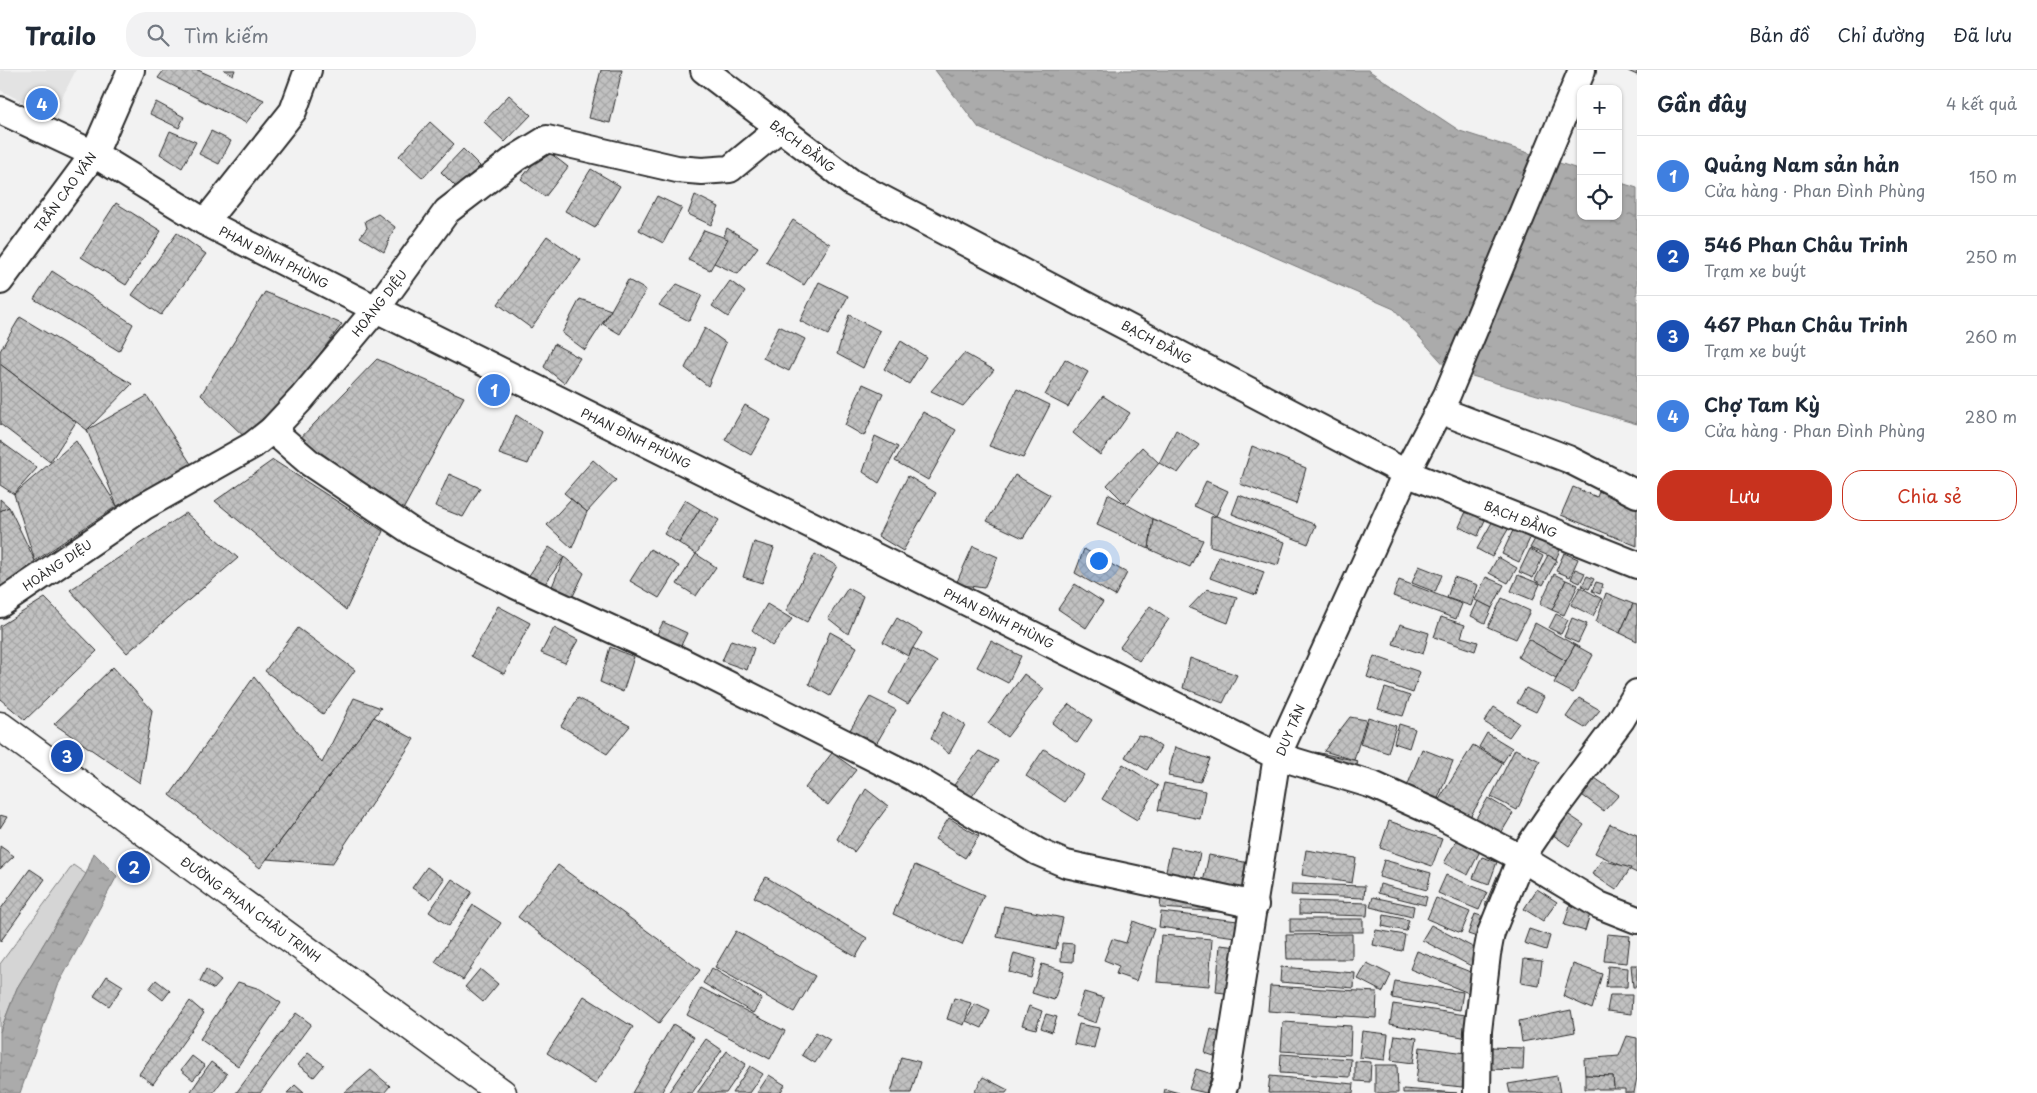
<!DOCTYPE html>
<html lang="vi">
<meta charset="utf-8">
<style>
body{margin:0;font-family:"Playpen Sans",sans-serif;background:#f2f2f3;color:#1f2937}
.controls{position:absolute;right:15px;top:15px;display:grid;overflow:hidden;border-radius:10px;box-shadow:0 1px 4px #0004}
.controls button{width:45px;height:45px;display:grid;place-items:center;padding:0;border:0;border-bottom:1px solid #e0e1e3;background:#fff;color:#1f2937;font:25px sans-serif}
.you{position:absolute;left:1098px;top:490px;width:18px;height:18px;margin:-12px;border:4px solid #fff;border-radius:50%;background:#1a73e8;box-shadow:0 0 0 8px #1a73e833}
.badge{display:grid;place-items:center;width:32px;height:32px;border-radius:50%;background:#c8321e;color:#fff;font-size:16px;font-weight:700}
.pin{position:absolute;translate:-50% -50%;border:2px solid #fff;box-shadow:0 1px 5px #0006}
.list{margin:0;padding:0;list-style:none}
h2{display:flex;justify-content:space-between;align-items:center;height:65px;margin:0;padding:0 20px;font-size:21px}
h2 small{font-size:16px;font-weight:400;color:#747a83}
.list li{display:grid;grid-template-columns:32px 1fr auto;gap:15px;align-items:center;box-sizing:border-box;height:80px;padding:0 20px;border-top:1px solid #e0e1e3}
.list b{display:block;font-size:19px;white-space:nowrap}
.list p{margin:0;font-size:16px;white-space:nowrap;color:#747a83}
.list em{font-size:16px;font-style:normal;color:#747a83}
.actions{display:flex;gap:10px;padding:15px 20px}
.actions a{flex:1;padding:11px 0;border:1px solid #c8321e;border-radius:20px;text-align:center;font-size:18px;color:#c8321e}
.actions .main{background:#c8321e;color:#fff}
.icon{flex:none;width:28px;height:28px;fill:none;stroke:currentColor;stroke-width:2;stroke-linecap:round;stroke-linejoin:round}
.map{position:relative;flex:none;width:1637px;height:1023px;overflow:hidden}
header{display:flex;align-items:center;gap:30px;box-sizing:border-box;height:70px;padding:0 25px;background:#fff;border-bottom:1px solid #e0e1e3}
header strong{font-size:24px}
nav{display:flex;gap:28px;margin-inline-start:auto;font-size:18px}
.search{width:350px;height:45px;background:#f2f2f3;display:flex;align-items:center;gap:12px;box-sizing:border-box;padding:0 18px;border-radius:20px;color:#747a83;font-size:19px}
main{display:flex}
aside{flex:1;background:#fff}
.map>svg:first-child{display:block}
.built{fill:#e3e3e3}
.green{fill:#d5d5d5;stroke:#808080}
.water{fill:url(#water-ripples);stroke:#787878}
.building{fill:url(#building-cross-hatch);stroke:#2b2b2b}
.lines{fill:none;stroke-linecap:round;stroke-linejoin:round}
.minor-casing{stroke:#2b2b2b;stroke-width:30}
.major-casing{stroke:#2b2b2b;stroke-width:31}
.minor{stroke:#fff;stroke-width:26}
.major{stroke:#fff;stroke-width:28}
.labels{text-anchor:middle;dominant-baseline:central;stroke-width:5;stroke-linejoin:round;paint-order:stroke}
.street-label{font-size:12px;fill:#2b2b2b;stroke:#fff}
</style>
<header>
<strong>Trailo</strong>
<div class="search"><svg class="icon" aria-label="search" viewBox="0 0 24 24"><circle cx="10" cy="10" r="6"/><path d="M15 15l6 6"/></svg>Tìm kiếm</div>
<nav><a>Bản đồ</a><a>Chỉ đường</a><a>Đã lưu</a></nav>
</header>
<main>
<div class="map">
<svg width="1637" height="1023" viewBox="0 0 1637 1023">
<defs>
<pattern id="water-ripples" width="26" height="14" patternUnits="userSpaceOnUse" patternTransform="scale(1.25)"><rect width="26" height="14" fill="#ababab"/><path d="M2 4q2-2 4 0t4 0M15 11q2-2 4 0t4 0" fill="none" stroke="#8b8b8b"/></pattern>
<pattern id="building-cross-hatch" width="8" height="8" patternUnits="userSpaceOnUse" patternTransform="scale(1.25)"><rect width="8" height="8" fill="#c1c1c1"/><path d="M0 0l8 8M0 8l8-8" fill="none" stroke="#a6a6a6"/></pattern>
</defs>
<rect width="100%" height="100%" fill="#f2f2f2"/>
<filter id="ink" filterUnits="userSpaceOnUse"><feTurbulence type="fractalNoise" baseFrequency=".02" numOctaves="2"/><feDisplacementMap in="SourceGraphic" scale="10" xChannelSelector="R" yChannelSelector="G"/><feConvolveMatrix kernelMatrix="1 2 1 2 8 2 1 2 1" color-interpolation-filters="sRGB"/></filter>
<g filter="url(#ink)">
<polygon class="built" points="0,0 76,0 52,47 0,20"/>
<polygon class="green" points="73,795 86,804 17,918 0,962 0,894"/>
<g class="water">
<polygon points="935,0 1368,0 1460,61 1581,100 1581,146 1618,146 1618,112 1637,118 1637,354 1448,299 1394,239 979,58"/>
<polygon points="94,783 117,806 58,915 20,1023 0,1023 0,962 17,918 86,804"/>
</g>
<g class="building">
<polygon points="164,0 198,0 264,30 246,53 158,8"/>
<polygon points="224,0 235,0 233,5"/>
<polygon points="601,0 622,0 610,53 589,48"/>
<polygon points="1628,0 1637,0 1637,5 1628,1"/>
<polygon points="509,25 531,45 505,72 484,52"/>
<polygon points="156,32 184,47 179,58 150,44"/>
<polygon points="430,52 454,74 423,108 399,86"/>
<polygon points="170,61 196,72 182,98 160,84"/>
<polygon points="211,61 231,71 219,94 199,84"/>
<polygon points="463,79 480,96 458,119 441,102"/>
<polygon points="545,79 568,97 545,127 521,109"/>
<polygon points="591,99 620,116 595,158 565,141"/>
<polygon points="695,125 719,137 711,155 688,144"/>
<polygon points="657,126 682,138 663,173 639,160"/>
<polygon points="116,133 161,161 126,215 81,187"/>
<polygon points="378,144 395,157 384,182 360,167 367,158 365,151"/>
<polygon points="793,150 830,174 804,215 766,192"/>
<polygon points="727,158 758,177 738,204 714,193"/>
<polygon points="704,160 728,169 710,200 688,190"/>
<polygon points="177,163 206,184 161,245 132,225"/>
<polygon points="547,166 581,190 531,258 498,234"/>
<polygon points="52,201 133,254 119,281 34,229"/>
<polygon points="628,210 646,220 620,264 603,254"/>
<polygon points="730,211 745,222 728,247 712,236"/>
<polygon points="819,212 848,226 828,265 800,251"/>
<polygon points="677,214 702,225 689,251 659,235"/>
<polygon points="265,222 342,254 253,375 201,325"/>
<polygon points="580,229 611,240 585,280 562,263"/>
<polygon points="849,245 880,261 863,298 837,284"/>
<polygon points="20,247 132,314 87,360 0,294 0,281"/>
<polygon points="779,256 805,269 789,301 763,288"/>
<polygon points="705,258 726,273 708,316 685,298"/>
<polygon points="901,271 926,287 909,314 884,299"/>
<polygon points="554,274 580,288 564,313 544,297"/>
<polygon points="964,283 994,300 963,336 931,321"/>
<polygon points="377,289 464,327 399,447 287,382"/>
<polygon points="1065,289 1088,302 1068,337 1045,325"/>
<polygon points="0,294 76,352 50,392 0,354"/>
<polygon points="863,314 883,323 864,366 845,355"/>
<polygon points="1017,319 1050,335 1023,388 989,376"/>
<polygon points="147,326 193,397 117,436 87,360"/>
<polygon points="1103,326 1130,343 1100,385 1073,363"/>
<polygon points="745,335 771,350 751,385 725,370"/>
<polygon points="923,342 956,360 928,410 895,391"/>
<polygon points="516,345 542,362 528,394 499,384"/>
<polygon points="1176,360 1199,375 1178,403 1159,393"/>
<polygon points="875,366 898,377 879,413 863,402"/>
<polygon points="0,371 37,398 14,424 0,415"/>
<polygon points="76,371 117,436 35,491 14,424"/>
<polygon points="1252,376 1306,398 1296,434 1240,414"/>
<polygon points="1142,377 1159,393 1126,434 1107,415"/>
<polygon points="273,390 383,461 346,540 215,431"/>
<polygon points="593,390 616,410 587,442 564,423"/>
<polygon points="449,404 480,418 463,447 435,436"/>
<polygon points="1015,405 1050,425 1023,468 987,451"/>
<polygon points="908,406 936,423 903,481 878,466"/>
<polygon points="1206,411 1228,421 1216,446 1194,436"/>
<polygon points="1603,411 1637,425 1637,476 1561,445 1573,417 1597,427"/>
<polygon points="1108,424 1153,449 1149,479 1097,455"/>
<polygon points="1239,425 1316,455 1308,474 1232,444"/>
<polygon points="0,429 9,437 0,441"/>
<polygon points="571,429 587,442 572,478 547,455"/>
<polygon points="685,430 700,439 679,473 664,464"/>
<polygon points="1469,435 1488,443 1478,466 1459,457"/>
<polygon points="9,437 35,491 0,518 0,441"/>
<polygon points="700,439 719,450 696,484 679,473"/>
<polygon points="186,443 238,488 127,583 70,520"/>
<polygon points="1216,446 1285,472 1278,495 1210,476 1211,447"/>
<polygon points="1495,447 1510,456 1492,487 1477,479"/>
<polygon points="1153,449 1203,470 1190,497 1149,479"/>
<polygon points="1515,456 1532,464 1519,492 1502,484"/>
<polygon points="1536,467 1560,480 1556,489 1530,478"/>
<polygon points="754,472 774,478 762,513 743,507"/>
<polygon points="973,476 998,487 984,518 956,514"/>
<polygon points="549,477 564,487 535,528 520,518"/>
<polygon points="650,479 679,496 659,528 630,511"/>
<polygon points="1084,479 1127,503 1115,526 1075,503"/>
<polygon points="1530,479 1543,486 1533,508 1519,502"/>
<polygon points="1564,483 1578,489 1570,507 1556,501"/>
<polygon points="696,484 716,497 696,526 677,514"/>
<polygon points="815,484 837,496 807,552 786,541"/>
<polygon points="1548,485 1557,490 1543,515 1535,510"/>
<polygon points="1219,486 1264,502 1256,525 1210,508"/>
<polygon points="564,487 584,503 564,545 547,529"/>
<polygon points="1498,487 1517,498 1508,513 1489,503"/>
<polygon points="1419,496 1442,505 1435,522 1412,513"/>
<polygon points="1575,499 1585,503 1580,513 1571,509"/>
<polygon points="1554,504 1566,510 1552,540 1540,534"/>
<polygon points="1518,505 1540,514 1533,530 1511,521"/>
<polygon points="1587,506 1594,509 1589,519 1582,516"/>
<polygon points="1454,507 1478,515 1471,536 1447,528"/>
<polygon points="1486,507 1504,515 1492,538 1475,530"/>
<polygon points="1399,510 1462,534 1456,549 1393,526"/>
<polygon points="1566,510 1578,515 1564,545 1552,540"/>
<polygon points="1596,512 1603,514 1600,524 1592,521"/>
<polygon points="1075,514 1103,532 1086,558 1058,539"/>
<polygon points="1580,517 1602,529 1593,546 1571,535"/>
<polygon points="848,518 863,526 848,564 828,548"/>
<polygon points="1207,519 1237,527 1228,553 1189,538"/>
<polygon points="1606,523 1633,534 1620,563 1596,552"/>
<polygon points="45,528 97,581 25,650 0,629 0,556"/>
<polygon points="1502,528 1530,541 1516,569 1488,557"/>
<polygon points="1478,531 1492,538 1485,553 1471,546"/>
<polygon points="767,534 792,549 772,576 752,560"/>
<polygon points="1633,534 1637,535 1637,571 1620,563"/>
<polygon points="498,536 530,553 504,604 471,586"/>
<polygon points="1150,536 1169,549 1139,591 1120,577"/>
<polygon points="1556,544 1568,550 1561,564 1549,558"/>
<polygon points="1441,547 1465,555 1461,567 1478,572 1475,581 1434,567"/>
<polygon points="897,548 922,563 908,586 883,572"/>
<polygon points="1572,548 1587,554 1578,573 1564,567"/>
<polygon points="663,552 687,563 672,594 648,582"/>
<polygon points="1535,553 1575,575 1566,591 1528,569"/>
<polygon points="1400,554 1429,563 1423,584 1393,574"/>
<polygon points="298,558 355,600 323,644 265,601"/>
<polygon points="554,558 578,570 565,593 541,583"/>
<polygon points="830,562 857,577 830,626 809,614"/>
<polygon points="1528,569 1566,591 1556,609 1518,587"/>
<polygon points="731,570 754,578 747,600 722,591"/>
<polygon points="991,571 1021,586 1008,613 977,597"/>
<polygon points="1575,575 1593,585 1573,623 1554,613"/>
<polygon points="610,577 634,587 623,622 600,612"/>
<polygon points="913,578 937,592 908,634 889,623"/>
<polygon points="1374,586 1420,602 1413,623 1367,607"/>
<polygon points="1190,588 1237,605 1223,633 1183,618"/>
<polygon points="113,597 152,640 140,713 54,654"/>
<polygon points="1024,604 1044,619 1007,667 988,653"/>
<polygon points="254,607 322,693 354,628 381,638 260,798 170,725"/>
<polygon points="1385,618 1410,626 1403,646 1378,639"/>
<polygon points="1526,618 1544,627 1536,642 1517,633"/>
<polygon points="870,627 896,640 869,686 842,673"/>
<polygon points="578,628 630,656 607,684 561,656"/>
<polygon points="1579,628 1600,640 1585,658 1566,647"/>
<polygon points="1069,634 1092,650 1077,673 1052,653"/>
<polygon points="1494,637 1519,653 1509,667 1484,652"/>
<polygon points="944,641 965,655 949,684 931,668"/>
<polygon points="374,647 414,669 332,794 267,789"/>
<polygon points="1350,647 1366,650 1354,690 1324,681"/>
<polygon points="1368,647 1396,656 1388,683 1360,674"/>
<polygon points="1399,654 1415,659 1409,678 1394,673"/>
<polygon points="1487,663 1512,678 1503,692 1479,677"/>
<polygon points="1138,665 1147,667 1161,677 1147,700 1125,687"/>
<polygon points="1473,675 1503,693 1465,755 1435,736"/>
<polygon points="1175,677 1210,689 1200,712 1168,706"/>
<polygon points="1044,679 1084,705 1065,732 1026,706"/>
<polygon points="1422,679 1453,691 1435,736 1400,734"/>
<polygon points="1515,679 1540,691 1517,740 1491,727"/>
<polygon points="979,681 998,691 959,744 946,726"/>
<polygon points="1315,682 1358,691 1352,716 1309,704"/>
<polygon points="832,683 856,700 828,735 805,718"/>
<polygon points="1123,694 1158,716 1137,750 1102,729"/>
<polygon points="1582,699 1619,725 1604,741 1572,718"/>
<polygon points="1164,713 1205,721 1200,749 1158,740"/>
<polygon points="866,719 888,736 854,782 837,769"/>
<polygon points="1488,728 1513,743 1500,765 1475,750"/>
<polygon points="1557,737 1584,755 1569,776 1543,758"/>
<polygon points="0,745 7,747 0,758"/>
<polygon points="949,748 979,766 965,788 935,769"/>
<polygon points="1389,751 1442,769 1432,796 1380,778"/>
<polygon points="1610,754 1637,765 1637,803 1595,783"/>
<polygon points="1458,768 1481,779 1468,805 1444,793"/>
<polygon points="0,776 14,786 0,799"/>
<polygon points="1171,777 1200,783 1194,811 1165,805"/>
<polygon points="1306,780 1356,788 1352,813 1302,805"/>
<polygon points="1209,785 1249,793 1244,820 1203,812"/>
<polygon points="1482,787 1497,792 1489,814 1473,808"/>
<polygon points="1384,790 1431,803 1427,820 1379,807"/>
<polygon points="1602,790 1631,798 1616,820 1592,804"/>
<polygon points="558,795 700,900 659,953 518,847"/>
<polygon points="915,795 984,825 962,875 893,844"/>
<polygon points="427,797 444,809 430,829 412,818"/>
<polygon points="30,799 45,809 0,872 0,840"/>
<polygon points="1498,804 1509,808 1496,839 1485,835"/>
<polygon points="1446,805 1487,822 1479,840 1438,823"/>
<polygon points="766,807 867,868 856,887 754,827"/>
<polygon points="452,809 472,822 449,856 429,842"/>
<polygon points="1292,814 1365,816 1364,828 1291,825"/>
<polygon points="1380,814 1427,827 1425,835 1378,823"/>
<polygon points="1537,819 1557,832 1543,851 1524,839"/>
<polygon points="1373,827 1414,836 1412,847 1370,837"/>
<polygon points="1161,828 1225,833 1224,842 1160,838"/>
<polygon points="1436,828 1470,842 1461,863 1427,849"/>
<polygon points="1299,831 1368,833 1367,846 1299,844"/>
<polygon points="1571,832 1592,837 1585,861 1564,855"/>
<polygon points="473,835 501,853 463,910 435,892"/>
<polygon points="1004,836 1063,848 1056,879 997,867"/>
<polygon points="1161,842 1238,851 1236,867 1159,857"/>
<polygon points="1475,844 1490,849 1483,869 1468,864"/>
<polygon points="1384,845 1409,850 1406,861 1382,856"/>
<rect x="1290" y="849" width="73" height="13"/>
<polygon points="1133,851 1154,859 1136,911 1116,904 1119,896 1104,890 1112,869 1126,873"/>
<polygon points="1431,855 1480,881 1473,897 1422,870"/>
<polygon points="1529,859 1550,866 1546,880 1524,873"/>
<polygon points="1376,860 1405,865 1402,881 1373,875"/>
<polygon points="736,861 815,906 794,942 715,897"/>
<polygon points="1352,864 1352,889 1287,889 1286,865"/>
<polygon points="1607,864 1630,866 1627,893 1604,891"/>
<polygon points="1161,865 1212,869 1209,916 1157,912"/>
<polygon points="1062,873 1074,874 1073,892 1061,891"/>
<polygon points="1220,875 1238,877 1234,924 1216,922"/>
<polygon points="1417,881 1478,905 1471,924 1410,899"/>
<polygon points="1014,883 1036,889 1031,908 1009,902"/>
<polygon points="1524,889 1542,891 1539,916 1521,913"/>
<polygon points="1367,893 1391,905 1383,922 1358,909"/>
<polygon points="1042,894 1064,901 1054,930 1032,923"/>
<polygon points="1573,894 1602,904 1592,939 1563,926"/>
<polygon points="1631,895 1637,895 1637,917 1633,917"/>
<polygon points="1608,896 1628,898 1627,917 1606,917"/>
<polygon points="1281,897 1355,903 1354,918 1280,912"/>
<polygon points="712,898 762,929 753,943 703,913"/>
<polygon points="206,899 221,911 214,919 200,911"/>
<polygon points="480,899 498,914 483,932 465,917"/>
<polygon points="107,906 123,916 109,936 94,926"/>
<polygon points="156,910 170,921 163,930 149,919"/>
<polygon points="1395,911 1463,922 1460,940 1392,928"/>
<polygon points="238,912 260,919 281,933 238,996 200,969"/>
<polygon points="1270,916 1377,922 1376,948 1268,941"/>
<polygon points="701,918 785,961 770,989 687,945"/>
<polygon points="1084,922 1104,928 1096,953 1076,946"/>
<polygon points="1610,925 1632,925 1631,944 1607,941"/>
<polygon points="584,926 633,957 595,1014 547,983"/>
<polygon points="954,928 971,933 964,955 947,949"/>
<polygon points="190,931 204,943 153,1014 139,1004"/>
<polygon points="975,934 990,941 982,958 966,951"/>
<polygon points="1393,934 1472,946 1468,968 1390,954"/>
<polygon points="1029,936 1042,941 1036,959 1022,955"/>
<polygon points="1571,940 1575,962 1522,972 1519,951"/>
<polygon points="296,943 311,954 260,1023 236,1023"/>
<polygon points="1046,944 1057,947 1052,962 1041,958"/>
<polygon points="1283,952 1351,956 1350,985 1281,981"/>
<polygon points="673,954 694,967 661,1023 632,1023"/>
<polygon points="1079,954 1099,958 1094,978 1074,974"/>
<polygon points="1211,959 1226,965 1217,987 1205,983"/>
<polygon points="1362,961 1388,964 1385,990 1359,987"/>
<polygon points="816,962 830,970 815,993 802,985"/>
<polygon points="1395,965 1417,968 1413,993 1391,990"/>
<polygon points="1627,966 1637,968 1637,1007 1634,1023 1625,1023 1625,1019 1614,1019 1613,1006 1585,1005 1584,989 1619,986"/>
<polygon points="706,969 722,980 692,1023 668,1023"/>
<polygon points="1420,977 1466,983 1462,1017 1416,1012"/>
<polygon points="1488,977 1524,978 1523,1000 1487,999"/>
<polygon points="727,981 746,994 726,1023 697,1023"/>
<polygon points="308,983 324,995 314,1007 298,995"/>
<polygon points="1281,984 1351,989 1350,1007 1280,1003"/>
<polygon points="192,986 205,996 193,1010 181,1000"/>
<polygon points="901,987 920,992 911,1023 891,1023"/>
<polygon points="1355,991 1371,992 1370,1012 1355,1011"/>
<polygon points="211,992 227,1004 213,1023 194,1023 191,1021"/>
<polygon points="1375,995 1397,995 1398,1023 1375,1023"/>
<polygon points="750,996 763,1004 750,1023 732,1023"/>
<polygon points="1196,999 1212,1004 1206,1023 1189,1019"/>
<polygon points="371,1000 390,1016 384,1023 344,1023"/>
<polygon points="769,1005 785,1015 780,1023 757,1023"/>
<polygon points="1585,1005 1613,1006 1614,1019 1585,1019"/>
<polygon points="1270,1006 1354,1014 1353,1023 1268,1023"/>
<polygon points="1557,1006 1560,1023 1510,1023 1508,1014"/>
<polygon points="983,1007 1008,1020 1006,1023 974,1023"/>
<polygon points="295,1015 304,1023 287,1023"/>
<polygon points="1165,1019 1179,1023 1164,1023"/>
<polygon points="1403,1019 1457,1023 1403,1023"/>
</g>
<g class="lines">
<g class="minor-casing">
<g id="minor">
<polyline points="704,0 852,113 1406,403 1637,495"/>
<polyline points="0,40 94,84 205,152 376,239 1277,686 1373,715 1433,742 1521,788 1599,835 1637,850"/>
<polyline points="205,152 293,41 308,0"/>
<polyline points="0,211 94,84 131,0"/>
<polyline points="1439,340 1568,389 1637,424"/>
<polyline points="272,360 310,393 417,465 515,515 681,591 912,707 1038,782 1066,794 1255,835"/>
<polyline points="0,534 143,437 253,375 272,360 301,329 376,239 447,141 516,88 547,69 677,99 702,101 730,99 780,58"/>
<polyline points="1221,1023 1225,1014 1277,686 1406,403 1447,325 1582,0"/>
<polyline points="1477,1023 1478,961 1487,884 1491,863 1521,788 1551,744 1621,650 1637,623"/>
</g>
</g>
<g class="major-casing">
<polyline id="major" points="0,656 502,1023"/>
</g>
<use href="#minor" class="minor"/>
<use href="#major" class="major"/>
</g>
</g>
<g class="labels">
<g class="street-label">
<text transform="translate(803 76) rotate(37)">BẠCH ĐẰNG</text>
<text transform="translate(65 122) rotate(-54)">TRẦN CAO VÂN</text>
<text transform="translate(274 187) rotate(27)">PHAN ĐÌNH PHÙNG</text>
<text transform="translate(379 233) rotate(-52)">HOÀNG DIỆU</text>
<text transform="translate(1157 272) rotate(28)">BẠCH ĐẰNG</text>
<text transform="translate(636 368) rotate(26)">PHAN ĐÌNH PHÙNG</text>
<text transform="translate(1521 449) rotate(22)">BẠCH ĐẰNG</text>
<text transform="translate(57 495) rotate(-34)">HOÀNG DIỆU</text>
<text transform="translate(999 548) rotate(26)">PHAN ĐÌNH PHÙNG</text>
<text transform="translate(1290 660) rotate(-67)">DUY TÂN</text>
<text transform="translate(251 839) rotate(36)">ĐƯỜNG PHAN CHÂU TRINH</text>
</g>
</g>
</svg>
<div class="controls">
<button>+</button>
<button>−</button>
<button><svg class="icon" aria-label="locate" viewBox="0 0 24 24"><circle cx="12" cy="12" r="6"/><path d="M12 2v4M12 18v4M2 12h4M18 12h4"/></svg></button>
</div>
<div class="you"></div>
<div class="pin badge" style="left:494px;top:320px;background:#3f7fe0">1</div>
<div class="pin badge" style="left:134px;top:797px;background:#1a4fb4">2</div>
<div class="pin badge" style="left:67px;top:686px;background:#1a4fb4">3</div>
<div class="pin badge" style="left:42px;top:34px;background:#3f7fe0">4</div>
</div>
<aside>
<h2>Gần đây<small>4 kết quả</small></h2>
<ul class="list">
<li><span class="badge" style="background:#3f7fe0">1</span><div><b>Quảng Nam sản hản</b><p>Cửa hàng · Phan Đình Phùng</p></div><em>150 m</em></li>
<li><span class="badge" style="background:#1a4fb4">2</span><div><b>546 Phan Châu Trinh</b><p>Trạm xe buýt</p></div><em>250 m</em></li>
<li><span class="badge" style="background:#1a4fb4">3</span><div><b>467 Phan Châu Trinh</b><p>Trạm xe buýt</p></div><em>260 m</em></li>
<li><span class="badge" style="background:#3f7fe0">4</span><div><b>Chợ Tam Kỳ</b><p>Cửa hàng · Phan Đình Phùng</p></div><em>280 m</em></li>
</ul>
<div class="actions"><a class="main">Lưu</a><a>Chia sẻ</a></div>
</aside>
</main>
